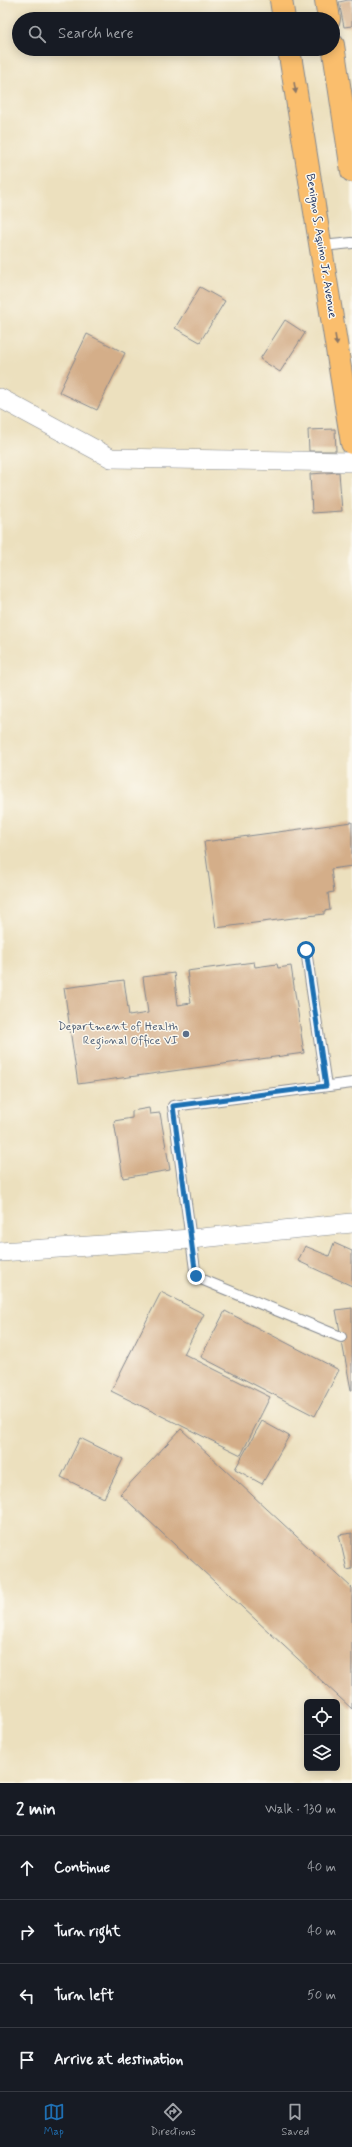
<!DOCTYPE html>
<meta charset="utf-8">
<style>
body{margin:0;font-family:Mynerve,sans-serif;background:#20242c;color:#f1f3f6}
.controls{position:absolute;right:12px;bottom:12px;display:grid;overflow:hidden;border-radius:6px;box-shadow:0 2px 10px #0003}
.controls button{width:36px;height:36px;display:grid;place-items:center;padding:0;border:0;border-bottom:1px solid #363941;background:#171b24;color:#f1f3f6;font:20px sans-serif}
.stop{position:absolute;width:12px;height:12px;margin:-9px;border:3px solid #1f6fb2;border-radius:50%;background:#fff}
.stop.end{background:#1f6fb2;border-color:#fff;box-shadow:0 1px 4px #0008}
.list{margin:0;padding:0;list-style:none}
h2{display:flex;justify-content:space-between;align-items:center;height:52px;margin:0;padding:0 16px;font-size:17px}
h2 small{font-size:13px;font-weight:400;color:#9ea1a6}
.list li{display:grid;grid-template-columns:26px 1fr auto;gap:12px;align-items:center;box-sizing:border-box;height:64px;padding:0 16px;border-top:1px solid #363941}
.list b{display:block;font-size:15px;white-space:nowrap}
.list em{font-size:13px;font-style:normal;color:#9ea1a6}
.icon{flex:none;width:22px;height:22px;fill:none;stroke:currentColor;stroke-width:2;stroke-linecap:round;stroke-linejoin:round}
.map{position:relative;flex:none;width:352px;height:1783px;overflow:hidden}
.search{position:absolute;background:#171b24;box-shadow:0 2px 10px #0003;left:12px;right:12px;top:12px;height:44px;display:flex;align-items:center;gap:10px;box-sizing:border-box;padding:0 14px;border-radius:22px;color:#9ea1a6;font-size:15px}
.sheet{height:308px;background:#171b24}
nav{display:flex;justify-content:space-around;align-items:center;box-sizing:border-box;height:56px;border-top:1px solid #363941;background:#171b24;font-size:11px;color:#9ea1a6}
nav a{display:grid;justify-items:center;gap:2px}
nav .on{color:#1f6fb2}
.map>svg:first-child{display:block}
.building{fill:#d4ae89}
.lines{fill:none;stroke-linecap:round;stroke-linejoin:round}
.lane-casing{stroke:#84888e;stroke-width:12}
.street-casing{stroke:#84888e;stroke-width:20}
.primary-casing{stroke:#84888e;stroke-width:24}
.lane{stroke:#fff;stroke-width:10}
.street{stroke:#fff;stroke-width:19}
.primary{stroke:#fabe6d;stroke-width:22}
.oneway{fill:#8a7666}
.route{stroke:#1f6fb2;stroke-width:5}
.service-dot{fill:#5c6f8a;stroke:#fbf7ec;stroke-width:1.5}
.labels{text-anchor:middle;dominant-baseline:central;stroke-width:3;stroke-linejoin:round;paint-order:stroke}
.street-label{font-size:12px;fill:#1b2f5e;stroke:#fbf7ec}
.service-label{font-size:12px;fill:#4e5e75;stroke:#fbf7ec;text-anchor:end}
</style>
<div class="map">
<svg width="352" height="1783" viewBox="0 0 352 1783">
<rect width="100%" height="100%" fill="#fbf7ec"/>
<filter id="ink" filterUnits="userSpaceOnUse"><feTurbulence type="fractalNoise" baseFrequency=".025" numOctaves="2"/><feDisplacementMap in="SourceGraphic" scale="8" xChannelSelector="R" yChannelSelector="G"/><feConvolveMatrix kernelMatrix="1 2 1 2 8 2 1 2 1" color-interpolation-filters="sRGB"/></filter>
<filter id="wash" filterUnits="userSpaceOnUse"><feTurbulence type="fractalNoise" baseFrequency=".012" numOctaves="4" result="noise"/><feDisplacementMap in="SourceGraphic" scale="16" xChannelSelector="R" yChannelSelector="G"/><feGaussianBlur stdDeviation="0.9" result="paint"/><feColorMatrix in="noise" values="0 0 0 0 0 0 0 0 0 0 0 0 0 0 0 0 0 1.4 0 .05"/><feComposite in="paint" operator="in"/></filter>
<g filter="url(#wash)">
<rect width="100%" height="100%" fill="#ece0be"/>
<g id="blocks">
<g class="building">
<polygon points="348,0 352,0 352,26 344,27 339,2"/>
<polygon points="200,287 225,301 200,342 175,328"/>
<polygon points="285,320 305,333 280,372 260,359"/>
<polygon points="87,334 125,353 97,410 59,392"/>
<polygon points="335,429 336,451 309,451 308,430"/>
<polygon points="339,472 342,511 312,513 310,474"/>
<polygon points="352,822 352,866 331,869 334,892 328,893 330,910 324,911 324,914 216,928 204,842"/>
<polygon points="254,962 255,967 277,964 278,968 291,966 304,1053 78,1084 64,988 124,980 129,1016 148,1013 143,977 174,973 178,1005 191,1003 187,971"/>
<polygon points="149,1108 150,1114 160,1113 170,1170 123,1178 114,1121 132,1118 132,1111"/>
<polygon points="334,1243 352,1251 352,1286 298,1261 305,1246 329,1256"/>
<polygon points="161,1292 204,1314 184,1354 270,1397 241,1455 111,1391"/>
<polygon points="352,1308 352,1390 351,1390 336,1310"/>
<polygon points="225,1311 339,1370 315,1416 201,1357"/>
<polygon points="262,1421 289,1436 262,1484 235,1469"/>
<polygon points="181,1429 352,1588 352,1709 120,1494"/>
<polygon points="80,1438 123,1459 104,1498 61,1477"/>
<polygon points="352,1533 352,1569 347,1570 339,1535"/>
</g>
</g>
</g>
<g filter="url(#ink)">
<use href="#blocks" fill-opacity="0" stroke="#84888e" stroke-width="1"/>
<g class="lines">
<g class="lane-casing">
<g id="lane">
<polyline points="322,246 352,243"/>
<polyline points="306,950 326,1086"/>
<polyline points="341,1337 196,1277 173,1106 352,1083"/>
</g>
</g>
<g class="street-casing">
<g id="street">
<polyline points="0,398 111,458 352,462"/>
<polyline points="0,1252 191,1239 352,1223"/>
</g>
</g>
<g class="primary-casing">
<g id="primary">
<polyline points="281,0 284,19"/>
<polyline points="326,0 329,19"/>
<polyline points="333,45 352,171"/>
<polyline points="289,49 352,443"/>
</g>
</g>
<use href="#lane" class="lane"/>
<use href="#street" class="street"/>
<use href="#primary" class="primary"/>
</g>
<defs><path id="oneway-solid" d="M-6-.8H1V-3.2L6.5 0L1 3.2V.8H-6Z"/></defs>
<g class="oneway">
<use href="#oneway-solid" transform="translate(295 88) rotate(81)"/>
<use href="#oneway-solid" transform="translate(336 340) rotate(81)"/>
</g>
</g>
<g class="lines" filter="url(#ink)">
<polyline class="route" points="196,1276 173,1106 326,1086 306,950"/>
</g>
<circle class="service-dot" cx="186" cy="1034" r="4"/>
<g class="labels">
<g class="street-label">
<text transform="translate(321 246) rotate(81)">Benigno S. Aquino Jr. Avenue</text>
</g>
<g class="service-label">
<text x="178" y="1027">Department of Health<tspan x="178" dy="14">Regional Office VI</tspan></text>
</g>
</g>
</svg>
<div class="controls">
<button><svg class="icon" aria-label="locate" viewBox="0 0 24 24"><circle cx="12" cy="12" r="6"/><path d="M12 2v4M12 18v4M2 12h4M18 12h4"/></svg></button>
<button><svg class="icon" aria-label="layers" viewBox="0 0 24 24"><path d="M12 4l9 5-9 5-9-5zM3 14l9 5 9-5"/></svg></button>
</div>
<div class="stop" style="left:306px;top:950px"></div>
<div class="stop end" style="left:196px;top:1276px"></div>
<div class="search"><svg class="icon" aria-label="search" viewBox="0 0 24 24"><circle cx="10" cy="10" r="6"/><path d="M15 15l6 6"/></svg>Search here</div>
</div>
<section class="sheet">
<h2>2 min<small>Walk · 130 m</small></h2>
<ul class="list">
<li><svg class="icon" aria-label="ahead" viewBox="0 0 24 24"><path d="M12 20V5M6 11l6-6 6 6"/></svg><div><b>Continue</b></div><em>40 m</em></li>
<li><svg class="icon" aria-label="right" viewBox="0 0 24 24"><path d="M7 20v-9h11M14 6l5 5-5 5"/></svg><div><b>Turn right</b></div><em>40 m</em></li>
<li><svg class="icon" aria-label="left" viewBox="0 0 24 24"><path d="M17 20v-9H6M10 6l-5 5 5 5"/></svg><div><b>Turn left</b></div><em>50 m</em></li>
<li><svg class="icon" aria-label="arrive" viewBox="0 0 24 24"><path d="M6 21V4h12l-3 4 3 4H6"/></svg><div><b>Arrive at destination</b></div></li>
</ul>
</section>
<nav>
<a class="on"><svg class="icon" aria-label="map" viewBox="0 0 24 24"><path d="M3 6l6-2 6 2 6-2v14l-6 2-6-2-6 2zM9 4v14M15 6v14"/></svg>Map</a>
<a><svg class="icon" aria-label="directions" viewBox="0 0 24 24"><path d="M12 3l9 9-9 9-9-9zM9 14v-3h6M13 9l2 2-2 2"/></svg>Directions</a>
<a><svg class="icon" aria-label="saved" viewBox="0 0 24 24"><path d="M7 4h10v16l-5-4-5 4z"/></svg>Saved</a>
</nav>
